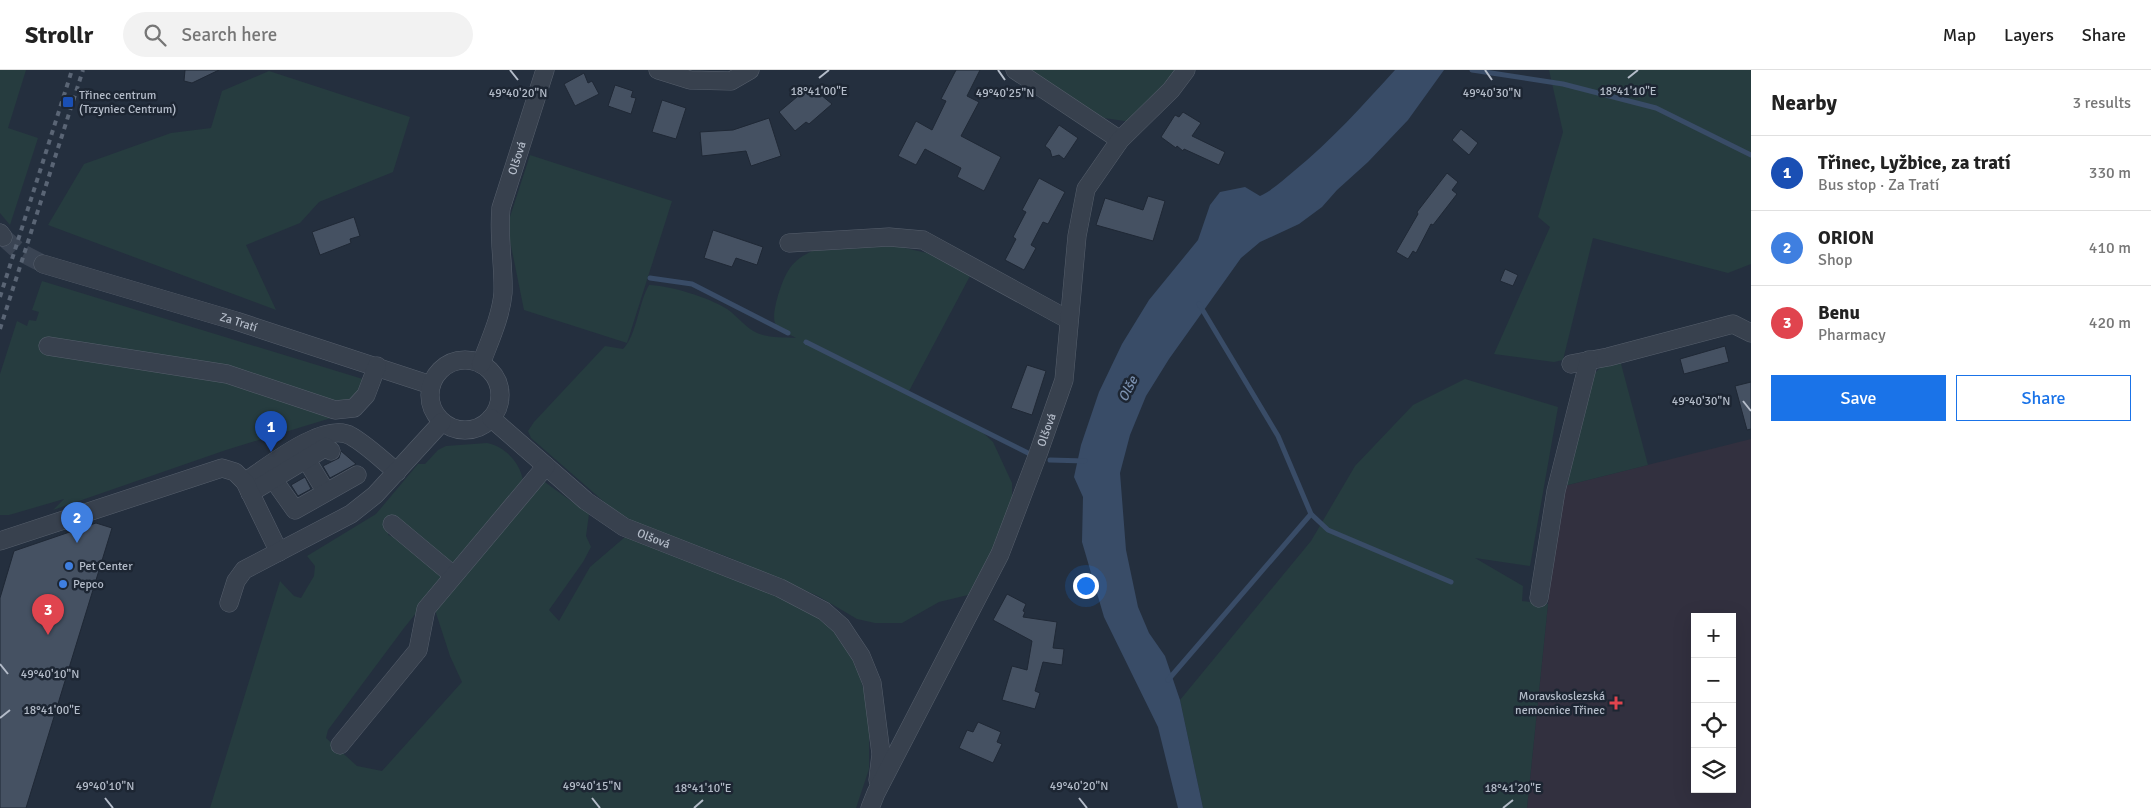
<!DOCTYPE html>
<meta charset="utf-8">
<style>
body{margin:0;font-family:Signika,sans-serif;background:#f2f2f2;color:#222}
.controls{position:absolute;right:15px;bottom:15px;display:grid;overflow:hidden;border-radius:0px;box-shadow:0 5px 20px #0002}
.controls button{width:45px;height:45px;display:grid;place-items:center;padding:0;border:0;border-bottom:1px solid #e0e0e0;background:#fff;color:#222;font:25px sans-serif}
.you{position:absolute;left:1085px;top:515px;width:18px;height:18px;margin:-12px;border:4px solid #fff;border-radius:50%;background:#1a73e8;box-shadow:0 0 0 8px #1a73e833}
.badge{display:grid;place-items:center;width:32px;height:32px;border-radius:50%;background:#1a73e8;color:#fff;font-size:16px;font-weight:700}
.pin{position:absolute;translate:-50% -41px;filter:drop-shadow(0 1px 2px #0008)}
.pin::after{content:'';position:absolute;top:26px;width:18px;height:15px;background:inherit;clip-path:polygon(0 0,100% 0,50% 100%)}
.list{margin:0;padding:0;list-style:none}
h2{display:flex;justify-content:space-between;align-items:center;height:65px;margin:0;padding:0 20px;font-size:21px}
h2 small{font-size:16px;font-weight:400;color:#767676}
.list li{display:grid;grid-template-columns:32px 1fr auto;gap:15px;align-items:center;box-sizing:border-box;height:75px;padding:0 20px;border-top:1px solid #e0e0e0}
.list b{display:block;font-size:19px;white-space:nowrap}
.list p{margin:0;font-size:16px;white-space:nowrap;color:#767676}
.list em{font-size:16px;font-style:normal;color:#767676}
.actions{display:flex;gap:10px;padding:15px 20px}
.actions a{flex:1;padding:11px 0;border:1px solid #1a73e8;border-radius:0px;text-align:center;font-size:18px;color:#1a73e8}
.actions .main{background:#1a73e8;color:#fff}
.icon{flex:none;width:28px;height:28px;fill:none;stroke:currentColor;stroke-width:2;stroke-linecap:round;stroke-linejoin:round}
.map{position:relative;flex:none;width:1751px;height:738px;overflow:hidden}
header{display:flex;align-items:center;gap:30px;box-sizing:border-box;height:70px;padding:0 25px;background:#fff;border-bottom:1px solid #e0e0e0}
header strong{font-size:24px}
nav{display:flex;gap:28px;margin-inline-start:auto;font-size:18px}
.search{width:350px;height:45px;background:#f2f2f2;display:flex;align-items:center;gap:12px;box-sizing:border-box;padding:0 18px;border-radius:28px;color:#767676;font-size:19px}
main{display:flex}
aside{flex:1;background:#fff}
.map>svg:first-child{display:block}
.medical{fill:#32303f;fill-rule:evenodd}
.green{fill:#263c3f}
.water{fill:#394c67}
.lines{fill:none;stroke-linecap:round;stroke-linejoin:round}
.stream{stroke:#394c67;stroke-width:5}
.building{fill:#455162;stroke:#1f2835}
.minor-tunnel{stroke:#3a4453;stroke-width:18;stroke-dasharray:18 9;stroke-linecap:butt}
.minor-casing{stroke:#565f6c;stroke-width:19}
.minor{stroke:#38414e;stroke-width:18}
.rail{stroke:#5a6575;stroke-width:4;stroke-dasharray:5 5;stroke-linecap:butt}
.ticks{fill:none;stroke:#b4bcc9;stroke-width:2}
.transit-dot{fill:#1a4fb4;stroke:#1d2633;stroke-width:2}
.shop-dot{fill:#3f7fe0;stroke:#1d2633;stroke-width:2}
.health-dot{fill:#e0444e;stroke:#1d2633;stroke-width:2}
.labels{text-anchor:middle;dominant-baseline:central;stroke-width:5;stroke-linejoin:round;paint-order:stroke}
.poi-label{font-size:12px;fill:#b4bcc9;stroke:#1d2633;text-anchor:start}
.street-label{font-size:12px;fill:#b4bcc9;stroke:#1d2633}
.water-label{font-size:14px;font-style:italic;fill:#7c92b1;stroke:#1d2633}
.ticks-label{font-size:12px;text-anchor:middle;fill:#b4bcc9;stroke:#1d2633;stroke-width:5;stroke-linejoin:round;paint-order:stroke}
</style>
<header>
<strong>Strollr</strong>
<div class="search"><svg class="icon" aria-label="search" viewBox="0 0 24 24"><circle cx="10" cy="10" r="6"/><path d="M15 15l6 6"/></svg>Search here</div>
<nav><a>Map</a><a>Layers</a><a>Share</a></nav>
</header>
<main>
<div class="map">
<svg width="1751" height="738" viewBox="0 0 1751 738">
<rect width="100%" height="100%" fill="#242f3e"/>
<path class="medical" d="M1751,369V738H1527L1560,417ZM1695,547H1732V719H1695Z"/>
<g class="green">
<polygon points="0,0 26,0 8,58 38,68 10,155 0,143"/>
<polygon points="1030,0 1181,0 1131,52 1104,48"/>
<polygon points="1549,0 1751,0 1751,194 1728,203 1593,168 1563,290 1554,292 1494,284 1550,157 1538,147 1563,62"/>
<polygon points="269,1 410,47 393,102 319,132 300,153 246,175 276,240 48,155 84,94 171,63 211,58 222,21"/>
<polygon points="530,85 672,131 627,273 524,240 507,156"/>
<path d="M896,176L927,183L970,206L908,323L976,356L993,372L1012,413V434L994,477L968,525L939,532L902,553H875L857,549L818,526L728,487L636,453L610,437L531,368L528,361L534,352L605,276L623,279C637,265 638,234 649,215C671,216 708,227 727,239C737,246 746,258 757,263C769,268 783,267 796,268C788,263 780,263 775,253C771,243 782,210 788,201C794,191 802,186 812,181Z"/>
<path d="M42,211L366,310C354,329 352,332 329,330L341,345L226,380L53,440L64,429L9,445H0V304L17,251L27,256L29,250L36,251L39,242L32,240Z"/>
<polygon points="1620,290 1648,395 1560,417 1588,320 1595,303 1602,296"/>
<polygon points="1465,309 1558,337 1530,496 1475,488 1523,516 1522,531 1548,534 1527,738 1203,738 1180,630 1311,471 1355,396 1413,335"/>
<path d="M487,373C505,376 521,394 523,411L456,493H452L414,460L410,465L389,456L388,465L406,472L447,505L404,558L328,660L326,668L357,696L382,701L462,612L450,586L434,537L542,410L589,444L586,466L591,477L583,492L549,540L559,551L590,497L625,467L718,502L806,538L829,555L846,576L858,601L866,628L869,654V699L856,738H210L280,511L294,526L301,528L314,506L315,496L307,486L376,444L418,394H425L438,380L446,376Z"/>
</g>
<path class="water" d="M1395,0H1444L1408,50L1368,92L1337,120L1322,137L1299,154L1260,172L1241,188L1169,289L1146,326L1130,365L1120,403L1126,480L1138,537L1149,563L1165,586L1180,630L1203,738H1178L1158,657L1104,547L1082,472L1083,427L1074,407L1081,375L1099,322L1122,274L1149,230L1198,170L1210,135L1220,122L1245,117L1260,126C1273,120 1283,110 1294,101C1331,71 1363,35 1395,0Z"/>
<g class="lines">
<g class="stream">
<polyline points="1472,0 1563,14 1656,38 1751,85"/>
<polyline points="650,208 692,214 788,263"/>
<polyline points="806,272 1032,385"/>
<polyline points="1050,390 1085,391"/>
<polyline points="1311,444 1328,460 1451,512"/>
<polyline points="1168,610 1311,444 1278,366 1199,234"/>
</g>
</g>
<g class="building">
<polygon points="185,0 219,0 192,13 184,11"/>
<polygon points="956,0 980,0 967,26 979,32 961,66 1001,87 984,121 957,107 961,98 925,79 916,95 898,86 916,51 932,60 946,31 941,29"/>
<polygon points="584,3 588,13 592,11 599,24 575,36 564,14"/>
<polygon points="615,15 633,21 631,27 636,28 631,44 608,36"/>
<polygon points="810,16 832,34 809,54 806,52 795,61 779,42"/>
<polygon points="662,30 686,38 676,69 652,62"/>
<polygon points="1183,42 1201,53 1192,66 1225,82 1219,95 1184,79 1183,81 1177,76 1176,78 1161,67 1175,45 1179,47"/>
<polygon points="769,48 781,86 751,96 746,81 702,86 700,62 733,60"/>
<polygon points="1059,55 1078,68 1064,89 1059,85 1052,87 1050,80 1045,76"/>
<polygon points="1461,59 1478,73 1469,85 1452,70"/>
<polygon points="1447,103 1458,112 1452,120 1457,124 1433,155 1431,154 1416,183 1413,181 1408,189 1396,182 1418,144 1417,142"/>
<polygon points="1039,108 1065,122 1048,154 1043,152 1031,175 1036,178 1024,200 1005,190 1016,169 1013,167 1026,142 1022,140"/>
<polygon points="1148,126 1165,131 1153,171 1096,155 1105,128 1143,140"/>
<polygon points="354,147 360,166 350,169 351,173 320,185 312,162"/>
<polygon points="713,160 763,177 757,195 736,188 732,197 704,188"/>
<polygon points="1505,199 1518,205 1513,216 1500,211"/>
<polygon points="1725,276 1729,292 1684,304 1680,289"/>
<polygon points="1027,295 1046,301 1032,345 1011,338"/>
<polygon points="1751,312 1751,359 1747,360 1735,316"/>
<polygon points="341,381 356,394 330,408 323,396 339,388"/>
<polygon points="305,407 311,419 298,426 291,415"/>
<polygon points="96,453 112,458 26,738 0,738 0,528 14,481"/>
<polygon points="1007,524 1026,534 1023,541 1025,542 1023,547 1057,552 1053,578 1064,579 1062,595 1043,592 1035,621 1040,623 1035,639 1002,630 1012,596 1027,600 1032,571 993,550"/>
<polygon points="978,652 1001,662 997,672 1002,674 993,693 959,678 967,660 973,662"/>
</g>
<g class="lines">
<polyline class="minor-tunnel" points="3,167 20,182 43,194"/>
<g class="minor-casing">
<g id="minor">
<polyline points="658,0 690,10 731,11 750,0"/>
<polyline points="1015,0 1120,70"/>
<polyline points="0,163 3,167"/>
<polyline points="789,173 889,167 923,170 1069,250"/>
<path id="s1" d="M43,194L236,251L431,315"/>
<polyline points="48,276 227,304 335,340 354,338 366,325 377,296"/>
<circle cx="465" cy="325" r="35"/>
<path id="s2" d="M481,294C489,272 501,247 503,223C504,195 498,167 501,138L545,0"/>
<polyline points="1571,294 1608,287 1733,254 1751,263"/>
<path id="s3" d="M491,348L586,431L624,457L780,518L824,541L841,556L861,586L872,613L881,684L878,710"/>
<polyline points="306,389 326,422"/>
<polyline points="273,409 295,440 357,405"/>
<path d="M245,412C266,398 325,350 351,366C367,375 382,390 397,402"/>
<polyline points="250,423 326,377 331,381"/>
<polyline points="392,454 453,505"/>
<polyline points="0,471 222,398 235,402 245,412 279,482"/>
<polyline points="1539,528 1556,421 1589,290"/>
<polyline points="229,533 236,511 244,500 351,444 375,425 442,352"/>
<polyline points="340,675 418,580 426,539 546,396"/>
<path id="s4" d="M870,738L876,723L1000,484L1038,384L1064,310L1077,166L1086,119L1120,70L1171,20L1186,0"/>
</g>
</g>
<use href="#minor" class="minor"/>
<g class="rail">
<polyline points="0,227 72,0"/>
<polyline points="0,259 83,0"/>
</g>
</g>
<path class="ticks" d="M510,0L518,10M998,0L1005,10M1485,0L1492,10M819,8L829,0M1628,8L1638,0M1743,331L1751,341M0,594L8,604M0,648L10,640M105,728L113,738M592,728L600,738M1079,728L1087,738M694,738L703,730M1503,738L1513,730"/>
<rect class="transit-dot" x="62" y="26" width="12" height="12" rx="2.5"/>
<g class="shop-dot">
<circle cx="69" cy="496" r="5"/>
<circle cx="63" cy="514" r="5"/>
</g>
<path class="health-dot" d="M1613.5 625.5h5v5h5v5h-5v5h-5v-5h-5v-5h5z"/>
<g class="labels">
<g class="poi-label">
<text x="79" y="25">Třinec centrum<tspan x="79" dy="14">(Trzyniec Centrum)</tspan></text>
<text x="79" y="496">Pet Center</text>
<text x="73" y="514">Pepco</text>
<text x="1605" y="626" text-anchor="end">Moravskoslezská<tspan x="1605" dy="14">nemocnice Třinec</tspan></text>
</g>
<g class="street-label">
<text stroke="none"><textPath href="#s2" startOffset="212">Olšová</textPath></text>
<text stroke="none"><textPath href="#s1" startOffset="204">Za Tratí</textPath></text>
<text stroke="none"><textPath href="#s4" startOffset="418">Olšová</textPath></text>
<text stroke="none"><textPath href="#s3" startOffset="204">Olšová</textPath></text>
</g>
<g class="water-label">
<text transform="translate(1128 319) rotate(-64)">Olše</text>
</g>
</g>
<g class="ticks-label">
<text x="819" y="25">18°41'00"E</text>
<text x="1628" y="25">18°41'10"E</text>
<text x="518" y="27">49°40'20"N</text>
<text x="1005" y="27">49°40'25"N</text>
<text x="1492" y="27">49°40'30"N</text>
<text x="1701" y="335">49°40'30"N</text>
<text x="50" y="608">49°40'10"N</text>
<text x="52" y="644">18°41'00"E</text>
<text x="105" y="720">49°40'10"N</text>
<text x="592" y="720">49°40'15"N</text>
<text x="1079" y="720">49°40'20"N</text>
<text x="703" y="722">18°41'10"E</text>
<text x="1513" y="722">18°41'20"E</text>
</g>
</svg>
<div class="controls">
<button>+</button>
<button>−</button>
<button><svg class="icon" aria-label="locate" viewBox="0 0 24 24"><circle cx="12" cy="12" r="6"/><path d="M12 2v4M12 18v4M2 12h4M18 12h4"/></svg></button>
<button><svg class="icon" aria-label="layers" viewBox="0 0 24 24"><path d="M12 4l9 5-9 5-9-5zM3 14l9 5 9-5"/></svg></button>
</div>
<div class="you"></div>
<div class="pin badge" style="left:271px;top:382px;background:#1a4fb4">1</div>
<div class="pin badge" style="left:77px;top:473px;background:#3f7fe0">2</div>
<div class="pin badge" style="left:48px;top:565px;background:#e0444e">3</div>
</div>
<aside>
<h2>Nearby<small>3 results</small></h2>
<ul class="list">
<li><span class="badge" style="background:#1a4fb4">1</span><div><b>Třinec, Lyžbice, za tratí</b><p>Bus stop · Za Tratí</p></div><em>330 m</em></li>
<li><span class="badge" style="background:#3f7fe0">2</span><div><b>ORION</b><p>Shop</p></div><em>410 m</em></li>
<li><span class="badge" style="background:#e0444e">3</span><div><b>Benu</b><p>Pharmacy</p></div><em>420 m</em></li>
</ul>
<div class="actions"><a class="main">Save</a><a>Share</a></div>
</aside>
</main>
